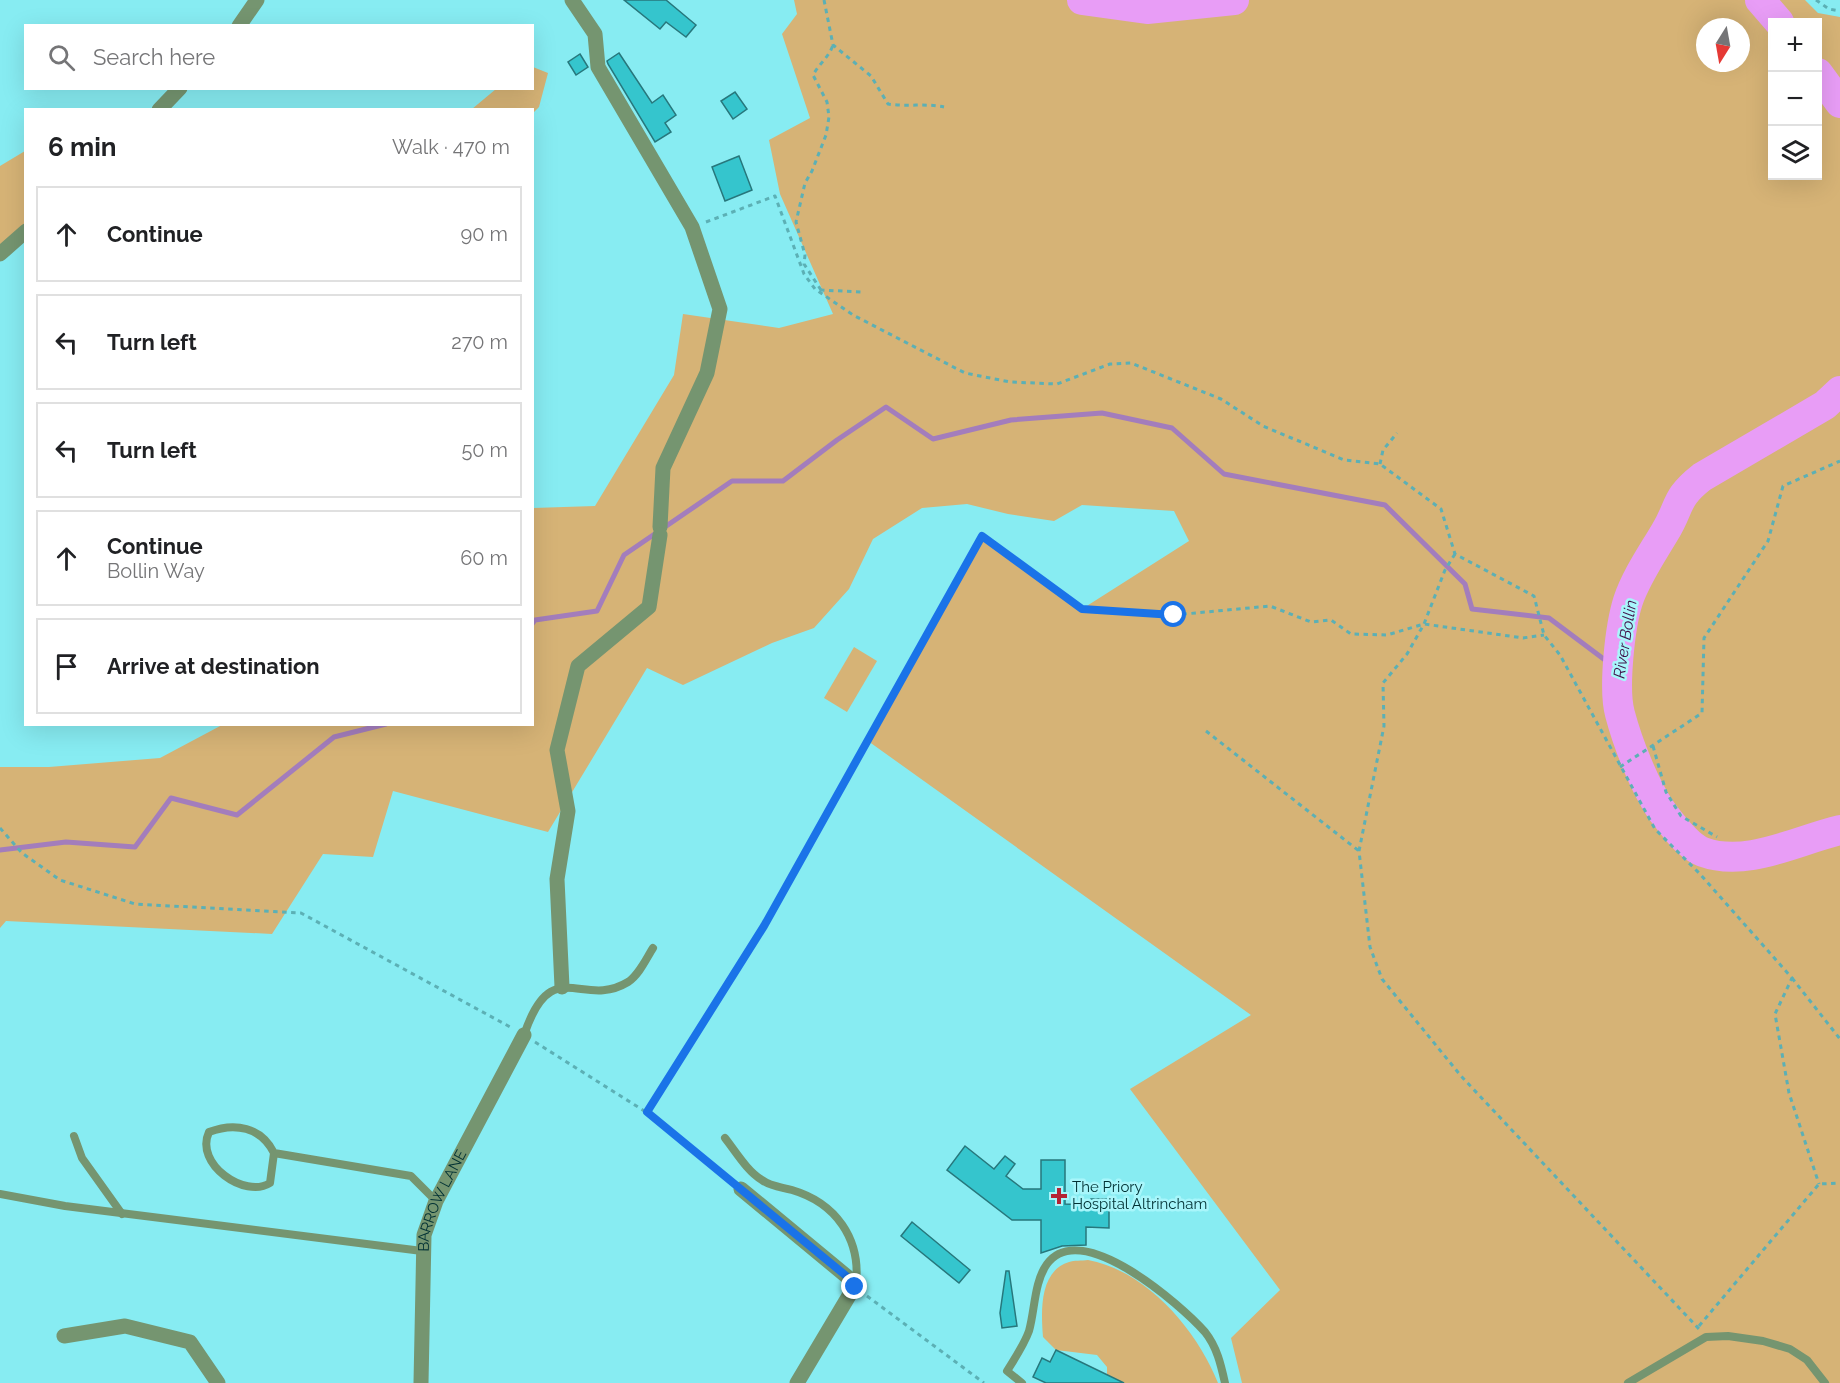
<!DOCTYPE html>
<meta charset="utf-8">
<style>
body{margin:0;font-family:Raleway,sans-serif;background:#f6f6f6;color:#202124}
.controls{position:absolute;right:18px;top:18px;display:grid;overflow:hidden;border-radius:0px;box-shadow:0 6px 24px #0002}
.controls button{width:54px;height:54px;display:grid;place-items:center;padding:0;border:0;border-bottom:2px solid #e0e0e0;background:#fff;color:#202124;font:30px sans-serif}
.compass{position:absolute;left:1696px;top:18px;width:54px;height:54px;border-radius:50%;background:#fff;box-shadow:0 6px 24px #0002;rotate:191deg}
.stop{position:absolute;width:18px;height:18px;margin:-14px;border:4px solid #1a73e8;border-radius:50%;background:#fff}
.stop.end{background:#1a73e8;border-color:#fff;box-shadow:0 2px 6px #0008}
.list{margin:0;padding:0;list-style:none}
h2{display:flex;justify-content:space-between;align-items:center;height:78px;margin:0;padding:0 24px;font-size:26px}
h2 small{font-size:20px;font-weight:400;color:#757577}
.list li{display:grid;grid-template-columns:39px 1fr auto;gap:18px;align-items:center;box-sizing:border-box;height:96px;margin:0 12px 12px;padding:0 12px;border:2px solid #e0e0e0;border-radius:0px}
.list b{display:block;font-size:22px;white-space:nowrap}
.list p{margin:0;font-size:20px;white-space:nowrap;color:#757577}
.list em{font-size:20px;font-style:normal;color:#757577}
.icon{flex:none;width:33px;height:33px;fill:none;stroke:currentColor;stroke-width:2;stroke-linecap:round;stroke-linejoin:round}
.map{position:relative;flex:none;width:1840px;height:1383px;overflow:hidden}
.search{position:absolute;background:#fff;box-shadow:0 6px 24px #0002;left:24px;top:24px;width:510px;height:66px;display:flex;align-items:center;gap:15px;box-sizing:border-box;padding:0 21px;border-radius:0px;color:#757577;font-size:22px}
.panel{position:absolute;background:#fff;box-shadow:0 6px 24px #0002;left:24px;top:108px;width:510px;height:618px;border-radius:0px}
.map>svg:first-child{display:block}
.green{fill:#d6b376;fill-rule:evenodd}
.lines{fill:none;stroke-linecap:round;stroke-linejoin:round}
.stream{stroke:#a37dbc;stroke-width:5}
.river{stroke:#e89df6;stroke-width:30}
.building{fill:#35c5cd;stroke:#27777c;stroke-width:1.5}
.path{stroke:#5cb0b5;stroke-width:3;stroke-dasharray:4.5 4.5;stroke-linecap:butt}
.service{stroke:#759570;stroke-width:8}
.minor{stroke:#759570;stroke-width:15}
.route{stroke:#1a73e8;stroke-width:8}
.poi-dot{fill:#b52334;stroke:#a8f6fb;stroke-width:2}
.labels{text-anchor:middle;dominant-baseline:central;stroke-width:5;stroke-linejoin:round;paint-order:stroke}
.poi-label{font-size:15px;fill:#013134;stroke:#a8f6fb;text-anchor:start}
.street-label{font-size:15px;fill:#013134;stroke:#a8f6fb}
.water-label{font-size:16px;font-style:italic;fill:#401148;stroke:#a8f6fb}
</style>
<div class="map">
<svg width="1840" height="1383" viewBox="0 0 1840 1383">
<rect width="100%" height="100%" fill="#87ecf2"/>
<g class="green">
<path d="M794,0H1805L1818,13L1840,17V1383H1242L1231,1338L1280,1290L1130,1089L1251,1015L868,741L982,536L1082,609L1189,541L1174,511L1082,505L1054,521L1008,514L967,504L922,508L873,539L849,589L814,628L772,643L683,685L647,668L548,832L393,791L373,857L323,854L272,934L6,921L0,928V767H49L160,758L222,725L532,724L533,508L595,506L674,375L683,314L779,328L833,314L780,194L769,140L810,118L782,34L797,14ZM1772,22H1818V176H1772ZM1705,27H1741V63H1705Z"/>
<polygon points="533,67 548,73 539,107 533,113 532,110 472,109 496,89 532,88"/>
<polygon points="25,151 25,231 0,253 0,166"/>
<polygon points="854,647 877,661 847,712 824,698"/>
<path d="M1088,1260C1147,1271 1197,1330 1218,1383H1107V1367L1097,1355L1056,1350L1043,1337C1041,1312 1039,1271 1069,1262C1074,1260 1082,1261 1088,1260Z"/>
</g>
<g class="lines">
<g class="stream">
<polyline points="532,624 535,620 597,611 624,555 732,481 783,481 837,440 886,407 933,439 1011,420 1102,413 1172,428 1224,474 1385,505 1465,584 1472,609 1549,618 1617,669"/>
<polyline points="0,850 66,842 135,847 171,798 237,815 334,737 386,724"/>
</g>
<g class="river">
<polyline points="1082,0 1147,9 1234,0"/>
<polyline points="1760,0 1779,22"/>
<polyline points="1818,73 1840,103"/>
<path d="M1840,391L1825,405L1702,477C1674,499 1681,506 1665,532C1652,554 1636,577 1628,601C1620,626 1613,689 1620,714C1628,744 1644,785 1661,810C1671,823 1687,846 1703,852C1747,868 1797,840 1840,830"/>
</g>
</g>
<g class="building">
<polygon points="624,0 666,0 696,25 686,37 666,22 660,29"/>
<polygon points="619,53 652,103 663,95 676,115 665,123 671,132 655,142 608,64 607,61"/>
<polygon points="580,54 588,67 576,75 568,62"/>
<polygon points="735,92 747,109 733,119 721,101"/>
<polygon points="739,156 752,190 725,201 712,167"/>
<polygon points="965,1146 994,1169 1005,1156 1015,1164 1006,1176 1023,1189 1041,1189 1041,1160 1065,1160 1065,1204 1091,1205 1091,1199 1109,1199 1109,1228 1086,1227 1086,1245 1062,1246 1041,1253 1041,1220 1012,1220 947,1170"/>
<polygon points="912,1222 970,1270 959,1283 901,1236"/>
<polygon points="1006,1271 1009,1271 1017,1326 1002,1328 1000,1313"/>
<polygon points="1056,1350 1124,1383 1046,1383 1033,1377 1042,1358 1050,1362"/>
</g>
<g class="lines">
<g class="path">
<path d="M824,0L833,45L871,76L888,104C907,107 925,103 944,107"/>
<polyline points="1816,0 1829,9 1840,11"/>
<polyline points="706,222 775,196 804,274 815,289 853,315 965,373 1010,382 1057,384 1110,364 1131,363 1221,399 1263,426 1344,460 1380,464 1441,509 1455,554 1534,596 1544,635 1560,655 1655,829 1700,874 1792,978 1775,1014 1789,1093 1819,1184"/>
<polyline points="820,290 863,292"/>
<path d="M821,290L804,264L805,255L796,222L805,183L812,171L826,135L829,117L827,102L813,75C819,64 829,57 833,45"/>
<polyline points="1380,464 1383,450 1397,433"/>
<polyline points="1455,554 1445,570 1424,624 1407,654 1383,683 1384,726 1359,851 1370,947 1382,979 1461,1076 1699,1329"/>
<polyline points="1206,731 1359,851"/>
<polyline points="1653,746 1666,792 1681,816 1717,837"/>
<polyline points="1620,767 1702,713 1704,638 1768,541 1783,486 1840,461"/>
<polyline points="0,828 22,853 60,880 135,904 301,913 512,1028"/>
<polyline points="1792,978 1840,1039"/>
<polyline points="535,1042 657,1119 730,1180"/>
<polyline points="647,1112 764,926 982,536 1082,609 1174,615 1270,606 1311,622 1331,620 1351,634 1387,635 1424,624 1523,638 1544,635"/>
<polyline points="867,1296 984,1383"/>
<polyline points="1699,1326 1819,1184 1840,1183"/>
</g>
<g class="service">
<path d="M524,1035C552,952 582,1010 628,982C639,975 646,959 653,948"/>
<polyline points="74,1136 82,1158 122,1214"/>
<path d="M725,1138C736,1152 747,1171 762,1180C771,1187 782,1187 792,1190C836,1203 861,1239 856,1284"/>
<path d="M274,1153C261,1127 235,1122 209,1132C194,1164 245,1199 270,1183L274,1153L411,1176L436,1201"/>
<polyline points="0,1194 65,1206 422,1251"/>
<path d="M1022,1383L1007,1371C1015,1358 1024,1345 1029,1331C1035,1310 1034,1282 1047,1264C1081,1217 1181,1305 1205,1332C1217,1347 1221,1365 1225,1383"/>
<polyline points="1628,1383 1706,1337 1728,1336 1763,1341 1790,1349 1807,1360 1825,1383"/>
</g>
<g class="minor">
<polyline points="572,0 595,34 598,67 692,227 720,309 707,373 663,468 660,527"/>
<polyline points="239,26 257,0"/>
<polyline points="159,110 180,88"/>
<polyline points="0,254 26,231"/>
<polyline points="562,987 557,879 568,811 557,750 578,666 649,607 660,535"/>
<polyline points="741,1189 856,1284 797,1383"/>
<polyline points="64,1336 125,1326 190,1342 218,1383"/>
<path id="s1" d="M421,1383L424,1235L436,1201L524,1035"/>
</g>
</g>
<g class="lines">
<polyline class="route" points="855,1287 856,1284 647,1112 764,926 982,536 1082,609 1174,615"/>
</g>
<path class="poi-dot" d="M1056 1187h6v6h6v6h-6v6h-6v-6h-6v-6h6z"/>
<g class="labels">
<g class="poi-label">
<text x="1072" y="1187">The Priory<tspan x="1072" dy="17">Hospital Altrincham</tspan></text>
</g>
<g class="street-label">
<text stroke="none"><textPath href="#s1" startOffset="186">BARROW LANE</textPath></text>
</g>
<g class="water-label">
<text transform="translate(1625 639) rotate(-81)">River Bollin</text>
</g>
</g>
</svg>
<div class="controls">
<button>+</button>
<button>−</button>
<button><svg class="icon" aria-label="layers" viewBox="0 0 24 24"><path d="M12 4l9 5-9 5-9-5zM3 14l9 5 9-5"/></svg></button>
</div>
<svg class="compass" viewBox="-18 -18 36 36"><path d="M0-13l5 13h-10z" fill="#e53935"/><path d="M0 13l5-13h-10z" fill="#757577"/></svg>
<div class="stop" style="left:1174px;top:615px"></div>
<div class="stop end" style="left:855px;top:1287px"></div>
<div class="search"><svg class="icon" aria-label="search" viewBox="0 0 24 24"><circle cx="10" cy="10" r="6"/><path d="M15 15l6 6"/></svg>Search here</div>
<section class="panel">
<h2>6 min<small>Walk · 470 m</small></h2>
<ul class="list">
<li><svg class="icon" aria-label="ahead" viewBox="0 0 24 24"><path d="M12 20V5M6 11l6-6 6 6"/></svg><div><b>Continue</b></div><em>90 m</em></li>
<li><svg class="icon" aria-label="left" viewBox="0 0 24 24"><path d="M17 20v-9H6M10 6l-5 5 5 5"/></svg><div><b>Turn left</b></div><em>270 m</em></li>
<li><svg class="icon" aria-label="left" viewBox="0 0 24 24"><path d="M17 20v-9H6M10 6l-5 5 5 5"/></svg><div><b>Turn left</b></div><em>50 m</em></li>
<li><svg class="icon" aria-label="ahead" viewBox="0 0 24 24"><path d="M12 20V5M6 11l6-6 6 6"/></svg><div><b>Continue</b><p>Bollin Way</p></div><em>60 m</em></li>
<li><svg class="icon" aria-label="arrive" viewBox="0 0 24 24"><path d="M6 21V4h12l-3 4 3 4H6"/></svg><div><b>Arrive at destination</b></div></li>
</ul>
</section>
</div>
